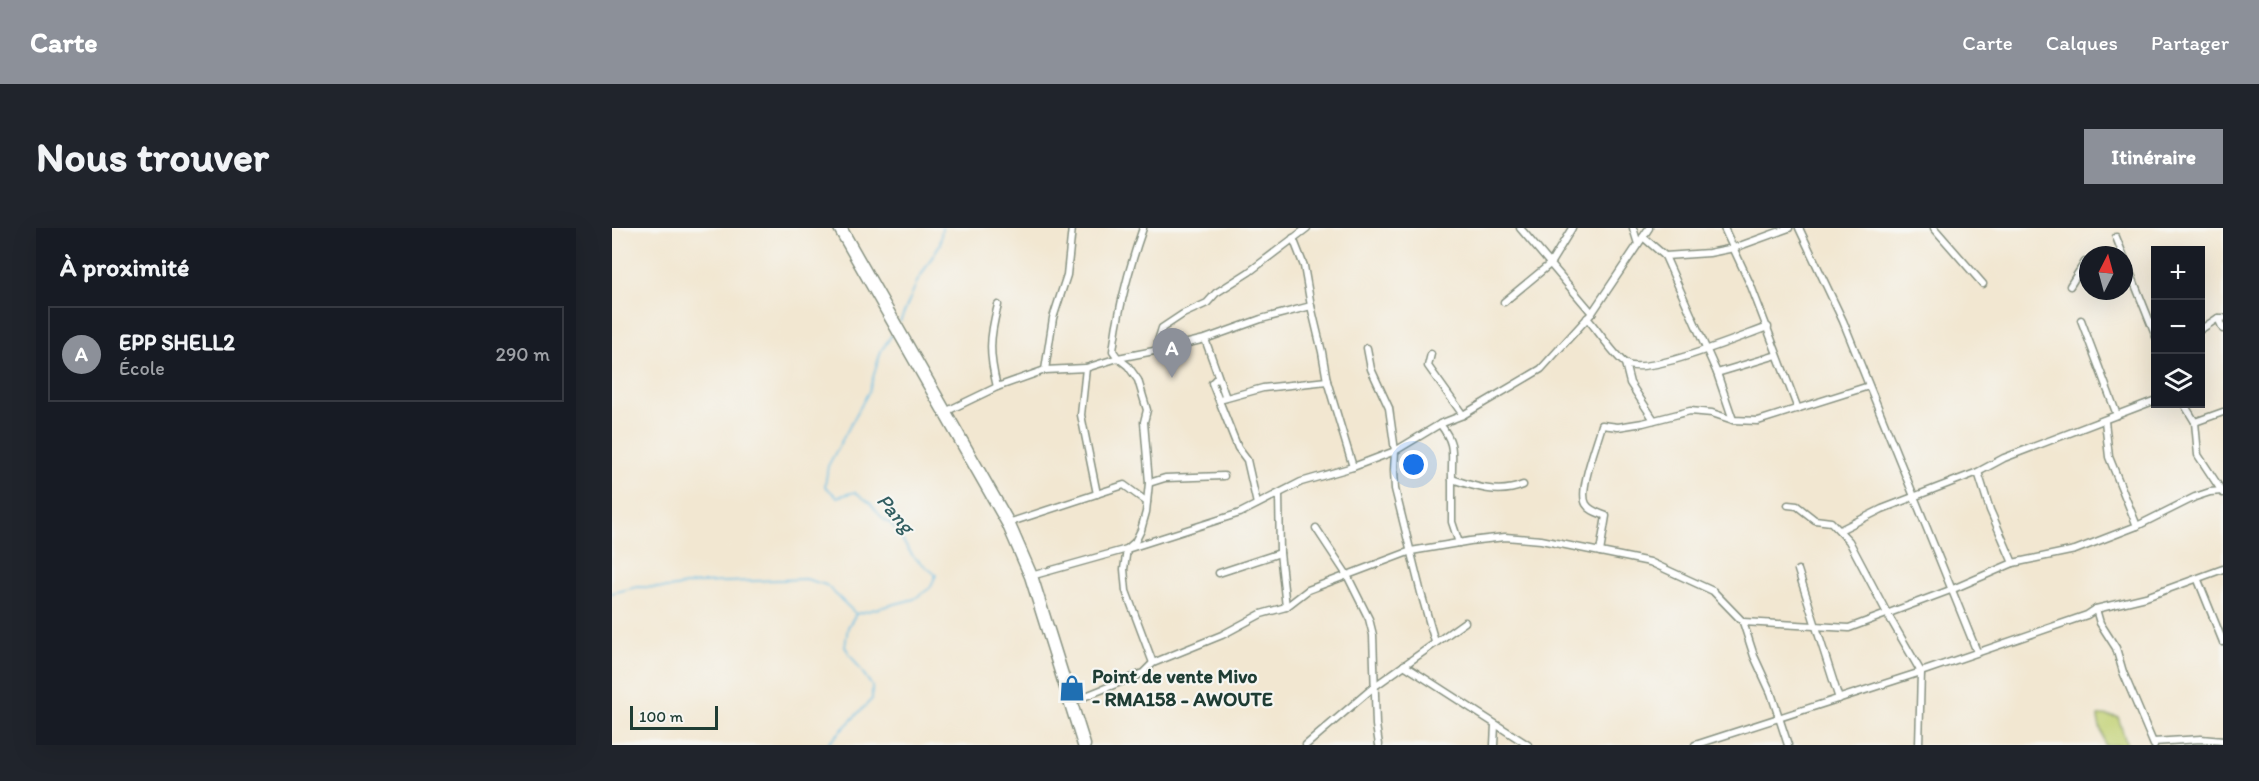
<!DOCTYPE html>
<html lang="fr">
<meta charset="utf-8">
<style>
body{margin:0;font-family:Itim,sans-serif;background:#20242c;color:#f1f3f6}
.controls{position:absolute;right:18px;top:18px;display:grid;overflow:hidden;border-radius:0px;box-shadow:0 6px 24px #0002}
.controls button{width:54px;height:54px;display:grid;place-items:center;padding:0;border:0;border-bottom:2px solid #363941;background:#171b24;color:#f1f3f6;font:30px sans-serif}
.compass{position:absolute;left:1467px;top:18px;width:54px;height:54px;border-radius:50%;background:#171b24;box-shadow:0 6px 24px #0002;rotate:6deg}
.scale{position:absolute;left:18px;bottom:15px;width:88px;box-sizing:border-box;padding-left:6px;border:3px solid #1f3d34;border-top:0;font-size:16px;line-height:21px;white-space:nowrap;color:#1f3d34;-webkit-text-stroke:4px #f6f6f2;paint-order:stroke}
.you{position:absolute;left:802px;top:237px;width:21px;height:21px;margin:-15px;border:4px solid #fff;border-radius:50%;background:#1a73e8;box-shadow:0 0 0 9px #1a73e833}
.badge{display:grid;place-items:center;width:39px;height:39px;border-radius:50%;background:#8c9099;color:#fff;font-size:20px;font-weight:700}
.pin{position:absolute;translate:-50% -50px;filter:drop-shadow(0 2px 3px #0008)}
.pin::after{content:'';position:absolute;top:32px;width:21px;height:18px;background:inherit;clip-path:polygon(0 0,100% 0,50% 100%)}
.list{margin:0;padding:0;list-style:none}
h2{display:flex;justify-content:space-between;align-items:center;height:78px;margin:0;padding:0 24px;font-size:26px}
h2 small{font-size:20px;font-weight:400;color:#9ea1a6}
.list li{display:grid;grid-template-columns:39px 1fr auto;gap:18px;align-items:center;box-sizing:border-box;height:96px;margin:0 12px 12px;padding:0 12px;border:2px solid #363941;border-radius:0px}
.list b{display:block;font-size:22px;white-space:nowrap}
.list p{margin:0;font-size:20px;white-space:nowrap;color:#9ea1a6}
.list em{font-size:20px;font-style:normal;color:#9ea1a6}
.icon{flex:none;width:33px;height:33px;fill:none;stroke:currentColor;stroke-width:2;stroke-linecap:round;stroke-linejoin:round}
.map{position:relative;flex:none;width:1611px;height:517px;overflow:hidden;border-radius:0px}
header{display:flex;align-items:center;gap:36px;box-sizing:border-box;height:84px;padding:0 30px;background:#8c9099;color:#fff}
header strong{font-size:28px}
nav{display:flex;gap:33px;margin-inline-start:auto;font-size:21px}
.intro{display:flex;align-items:center;justify-content:space-between;box-sizing:border-box;height:144px;padding:0 36px}
h1{margin:0;font-size:42px}
.button{padding:15px 27px;border-radius:0px;background:#8c9099;color:#fff;font-size:21px;font-weight:700}
main{display:flex;gap:36px;padding:0 36px}
aside{flex:1;background:#171b24;border-radius:0px;box-shadow:0 6px 24px #0002}
.map>svg:first-child{display:block}
.green{fill:#c1d072;stroke:#708653;stroke-width:1.5}
.lines{fill:none;stroke-linecap:round;stroke-linejoin:round}
.stream{stroke:#68bce4;stroke-width:1.5}
.street-casing{stroke:#889282;stroke-width:9}
.highway-casing{stroke:#889282;stroke-width:15}
.street{stroke:#fff;stroke-width:6}
.highway{stroke:#fff;stroke-width:12}
.labels{text-anchor:middle;dominant-baseline:central;stroke-width:4.5;stroke-linejoin:round;paint-order:stroke}
.poi-label{font-size:20px;font-weight:bold;fill:#1f3d34;stroke:#f6f6f2;text-anchor:start}
.water-label{font-size:21px;font-style:italic;fill:#315d60;stroke:#f6f6f2}
</style>
<header>
<strong>Carte</strong>
<nav><a>Carte</a><a>Calques</a><a>Partager</a></nav>
</header>
<div class="intro"><h1>Nous trouver</h1><a class="button">Itinéraire</a></div>
<main>
<aside>
<h2>À proximité<small></small></h2>
<ul class="list">
<li><span class="badge">A</span><div><b>EPP SHELL2</b><p>École</p></div><em>290 m</em></li>
</ul>
</aside>
<div class="map">
<svg width="1611" height="517" viewBox="0 0 1611 517">
<rect width="100%" height="100%" fill="#f6f6f2"/>
<filter id="ink" filterUnits="userSpaceOnUse"><feTurbulence type="fractalNoise" baseFrequency=".0167" numOctaves="2"/><feDisplacementMap in="SourceGraphic" scale="12" xChannelSelector="R" yChannelSelector="G"/><feConvolveMatrix kernelMatrix="1 2 1 2 8 2 1 2 1" color-interpolation-filters="sRGB"/></filter>
<filter id="wash" filterUnits="userSpaceOnUse"><feTurbulence type="fractalNoise" baseFrequency=".008" numOctaves="4" result="noise"/><feDisplacementMap in="SourceGraphic" scale="24" xChannelSelector="R" yChannelSelector="G"/><feGaussianBlur stdDeviation="1.35" result="paint"/><feColorMatrix in="noise" values="0 0 0 0 0 0 0 0 0 0 0 0 0 0 0 0 0 1.4 0 .05"/><feComposite in="paint" operator="in"/></filter>
<g filter="url(#wash)">
<rect width="100%" height="100%" fill="#f2e7d1"/>
<path class="green" d="M1491,487L1506,489L1515,517H1492C1492,507 1486,497 1486,488Z"/>
<g class="lines">
<g class="stream">
<polyline points="288,94 305,54 328,16 330,0"/>
<polyline points="0,365 25,359 57,360 86,355 194,351 214,357 243,385"/>
<polyline points="215,517 260,471 260,458 233,419 236,399 244,386 302,371 318,360 324,347 301,328 279,296 271,291 258,275 243,264 225,269 213,258 216,238 257,163 269,123 281,105"/>
</g>
</g>
</g>
<g filter="url(#ink)">
<g class="lines">
<g class="street-casing">
<g id="street">
<path d="M531,0C517,40 506,81 501,123L506,130L516,138L526,152L535,182L532,194L537,255L534,284L529,302L523,314L515,321L512,341L514,363L541,435"/>
<polyline points="908,0 980,85"/>
<polyline points="1021,0 1026,16"/>
<polyline points="1112,0 1139,58 1186,181"/>
<polyline points="1187,0 1231,93 1365,424"/>
<polyline points="1322,0 1371,56"/>
<polyline points="1031,9 1053,28 1105,145 1121,192"/>
<polyline points="1504,9 1544,109"/>
<polyline points="1053,28 1097,25 1122,20 1177,0"/>
<polyline points="1458,58 1473,34 1476,34"/>
<polyline points="892,74 938,36 960,0"/>
<polyline points="699,78 710,124 715,153 741,239"/>
<path d="M975,90C984,100 1004,130 1014,136C1035,148 1130,108 1156,99"/>
<polyline points="1606,90 1611,101"/>
<polyline points="1469,92 1505,187"/>
<polyline points="1588,102 1606,90 1611,90"/>
<polyline points="755,120 759,141 777,180 783,223 782,242 783,261 809,365 823,414"/>
<polyline points="547,122 593,111"/>
<polyline points="819,126 816,138 851,187"/>
<polyline points="1013,135 1018,155 1042,192"/>
<polyline points="474,140 469,187 485,266"/>
<polyline points="433,142 441,90 455,47 460,0"/>
<polyline points="1105,145 1165,127"/>
<polyline points="606,149 600,155 626,220 635,232 645,276"/>
<path d="M385,159C377,126 377,111 386,77"/>
<polyline points="614,170 593,111 649,91 699,78 692,38 681,10"/>
<polyline points="611,171 651,160 715,153"/>
<polyline points="1572,176 1583,194 1586,227 1611,265"/>
<polyline points="333,184 385,159 433,142 474,140 506,130 547,122 546,113 550,100 571,86 595,75 604,65 637,44 695,0"/>
<polyline points="1493,193 1497,229 1525,298"/>
<polyline points="1583,194 1611,184"/>
<path d="M828,196C845,218 839,225 840,251C863,259 887,267 911,257"/>
<polyline points="1366,244 1378,282 1401,335"/>
<polyline points="840,251 840,294 847,315"/>
<polyline points="537,255 553,250 612,248"/>
<polyline points="667,266 668,325 674,379"/>
<polyline points="1176,277 1185,278 1203,292 1219,294 1237,313 1275,385 1309,444 1307,517"/>
<polyline points="396,295 512,257 535,274"/>
<polyline points="704,300 735,347 757,391 761,407 764,497 767,517"/>
<polyline points="1228,302 1270,281 1366,244 1392,230 1544,172"/>
<path d="M988,324L994,288C987,285 978,283 974,276C966,262 986,213 990,197L1006,199L1031,195L1078,183L1100,185L1121,192L1146,193L1257,158"/>
<polyline points="1186,342 1227,471"/>
<polyline points="607,345 668,325"/>
<polyline points="419,348 515,321 628,285 689,254 741,239 783,223 828,196 851,187 929,141 980,85 1037,0"/>
<polyline points="1586,352 1611,414"/>
<polyline points="1484,381 1488,395 1504,420 1511,444 1542,517"/>
<polyline points="1131,394 1237,400 1341,361 1401,335 1463,322 1525,298 1583,269 1598,264 1610,263"/>
<polyline points="792,437 916,517"/>
<polyline points="459,474 531,445 541,435 610,407 649,386 674,379 696,362 799,323 858,313 893,309 929,312 1038,334 1101,363 1131,394 1142,428 1159,465 1176,517"/>
<polyline points="1541,514 1589,511 1611,513"/>
<polyline points="694,517 763,458 853,394"/>
<polyline points="882,517 883,497"/>
<polyline points="1083,517 1309,444 1475,387 1484,381 1534,369 1611,341"/>
</g>
</g>
<g class="highway-casing">
<polyline id="highway" points="228,0 396,295 419,348 472,517"/>
</g>
<use href="#street" class="street"/>
<use href="#highway" class="highway"/>
</g>
</g>
<defs>
<g id="shop-bare" transform="scale(2.07)"><path d="M-5-2.5h2.3a2.7 3.5 0 0 1 5.4 0H5L5.5 6h-11ZM-1.5-2.5h3a1.5 2.3 0 0 0-3 0Z" fill="#1f6fb2" stroke="#f6f6f2" stroke-width="2.5" paint-order="stroke"/></g>
</defs>
<g fill-rule="evenodd">
<use href="#shop-bare" x="460" y="460"/>
</g>
<g class="labels">
<g class="poi-label">
<text x="480" y="448">Point de vente Mivo<tspan x="480" dy="23">- RMA158 - AWOUTE</tspan></text>
</g>
<g class="water-label">
<text transform="translate(284 285) rotate(49)">Pang</text>
</g>
</g>
</svg>
<div class="controls">
<button>+</button>
<button>−</button>
<button><svg class="icon" aria-label="layers" viewBox="0 0 24 24"><path d="M12 4l9 5-9 5-9-5zM3 14l9 5 9-5"/></svg></button>
</div>
<svg class="compass" viewBox="-18 -18 36 36"><path d="M0-13l5 13h-10z" fill="#e53935"/><path d="M0 13l5-13h-10z" fill="#9ea1a6"/></svg>
<div class="scale">100 m</div>
<div class="you"></div>
<div class="pin badge" style="left:560px;top:150px">A</div>
</div>
</main>
